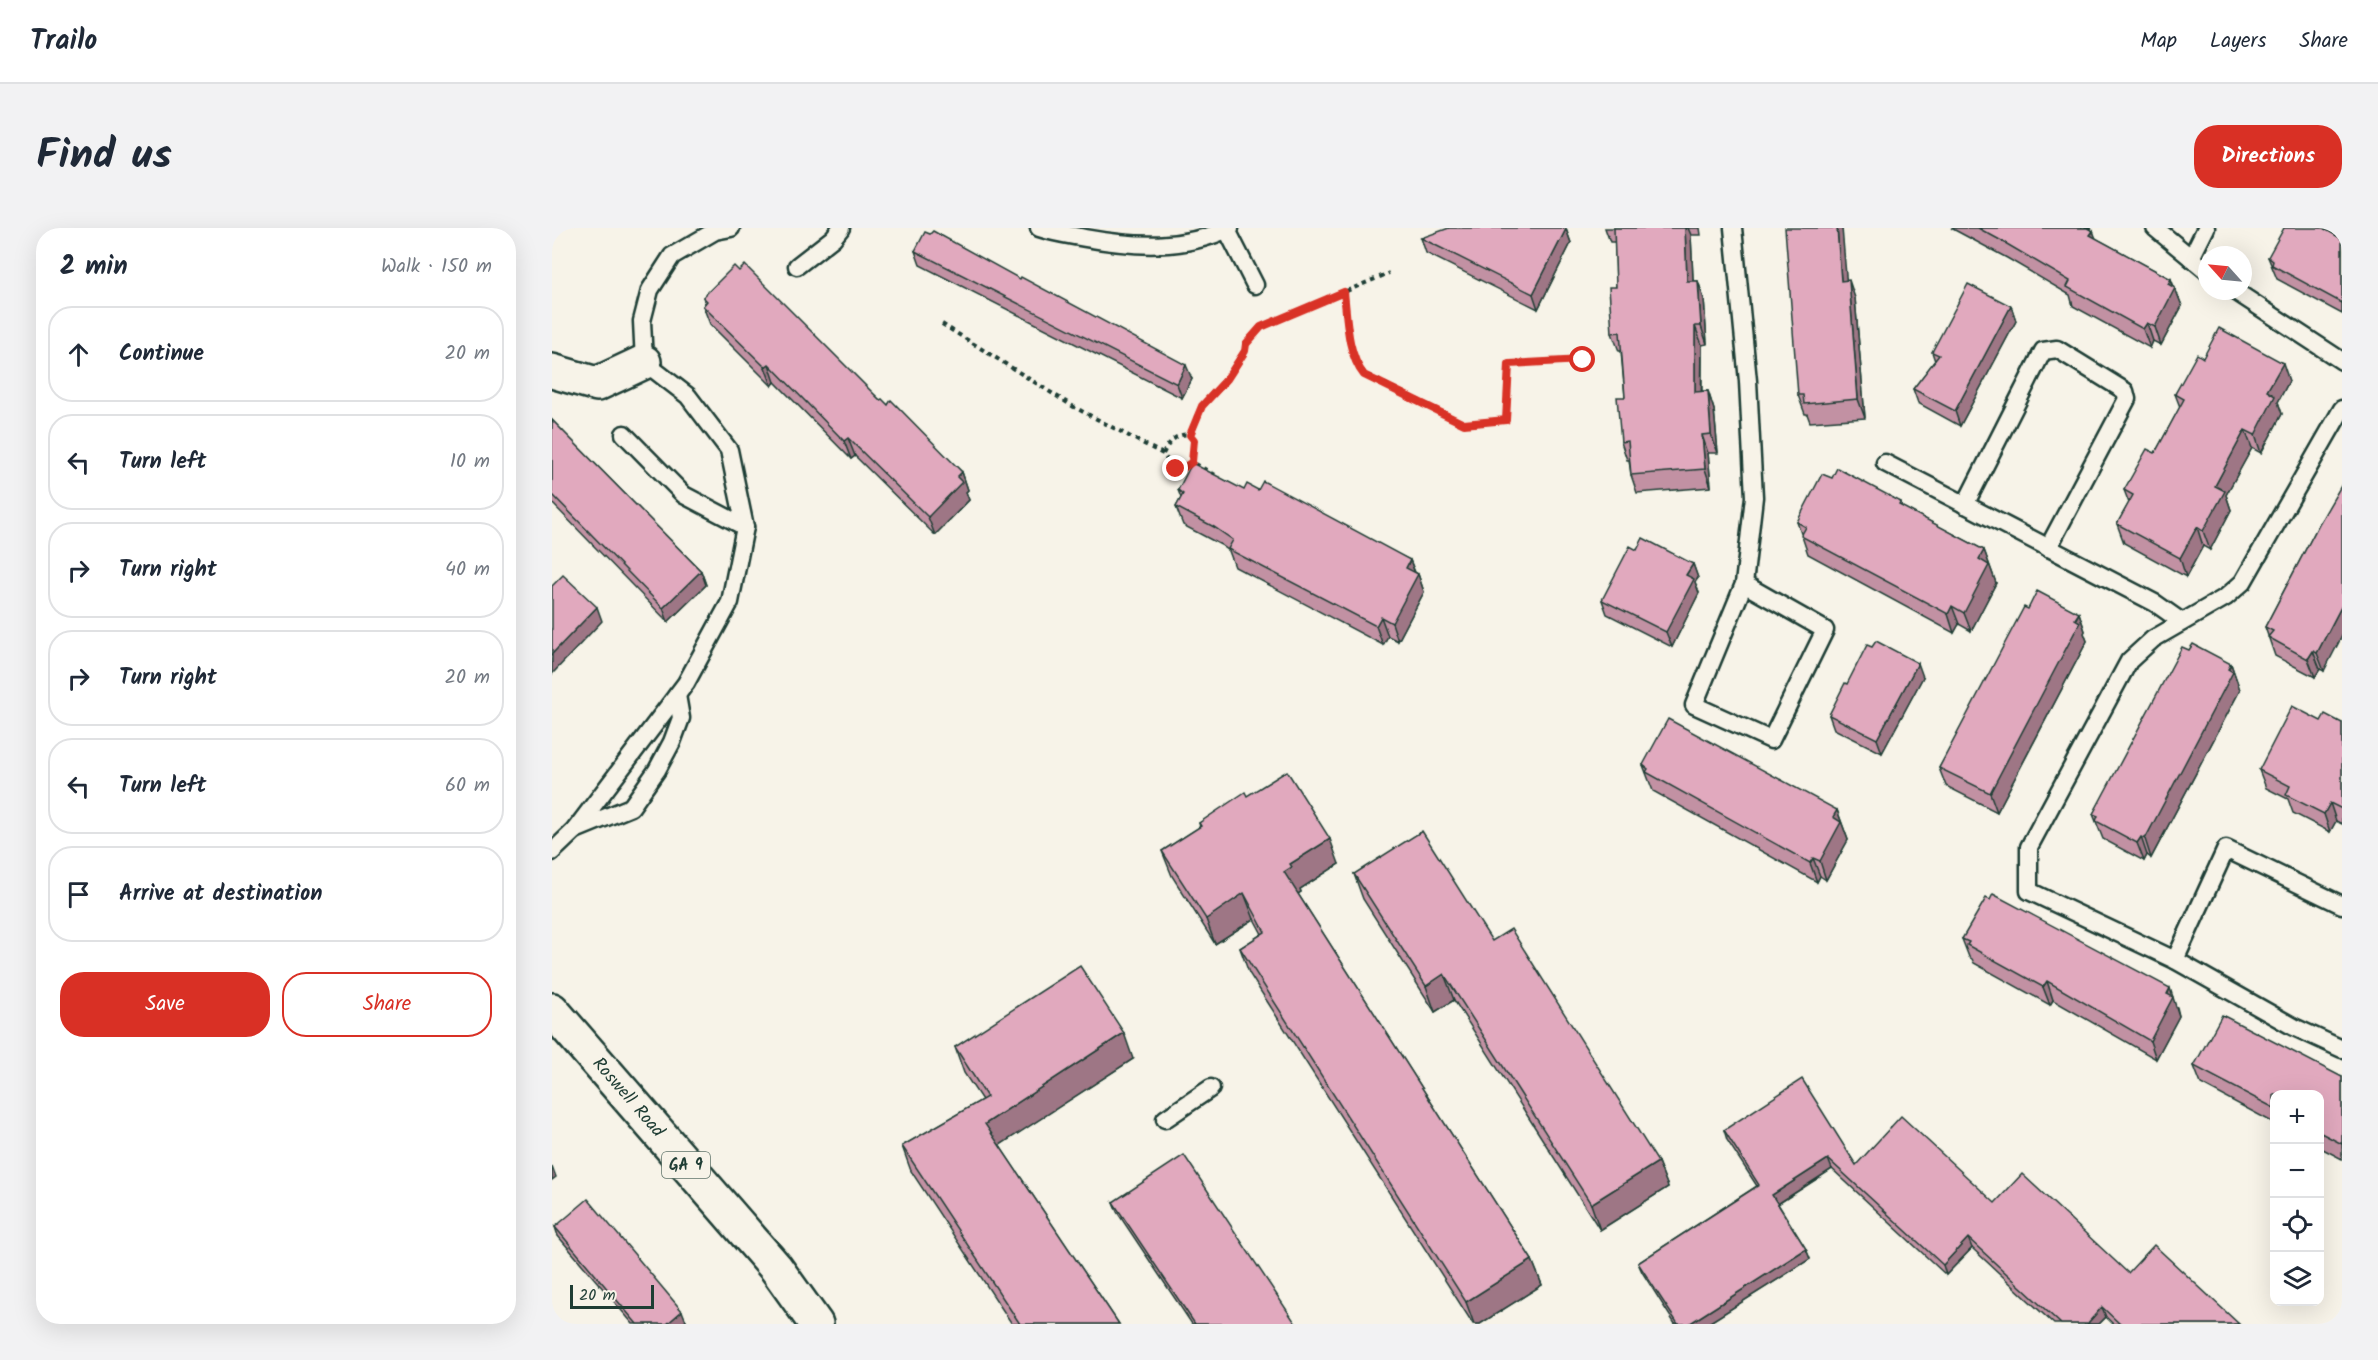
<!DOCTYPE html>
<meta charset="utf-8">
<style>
body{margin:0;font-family:Kalam,sans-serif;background:#f2f2f3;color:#1f2937}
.controls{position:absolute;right:18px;bottom:18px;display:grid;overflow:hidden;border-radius:12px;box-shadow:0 6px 24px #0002}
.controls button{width:54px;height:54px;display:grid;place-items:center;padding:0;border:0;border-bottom:2px solid #e0e1e3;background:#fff;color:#1f2937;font:30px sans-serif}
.compass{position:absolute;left:1646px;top:18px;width:54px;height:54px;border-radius:50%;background:#fff;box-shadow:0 6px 24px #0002;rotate:297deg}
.scale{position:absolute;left:18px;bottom:15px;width:84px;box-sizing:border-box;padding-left:6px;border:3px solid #1f3d34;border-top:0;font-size:16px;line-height:21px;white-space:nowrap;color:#1f3d34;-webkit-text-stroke:4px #f7f3e8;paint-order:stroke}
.stop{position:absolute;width:18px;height:18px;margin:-14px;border:4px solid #d93025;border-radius:50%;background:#fff}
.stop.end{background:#d93025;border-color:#fff;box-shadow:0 2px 6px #0008}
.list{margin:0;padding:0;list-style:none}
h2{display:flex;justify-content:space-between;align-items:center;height:78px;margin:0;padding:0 24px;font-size:26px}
h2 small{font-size:20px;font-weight:400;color:#747a83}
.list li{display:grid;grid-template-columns:39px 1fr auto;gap:18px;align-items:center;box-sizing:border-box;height:96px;margin:0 12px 12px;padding:0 12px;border:2px solid #e0e1e3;border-radius:24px}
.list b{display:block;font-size:22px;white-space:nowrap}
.list em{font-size:20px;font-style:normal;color:#747a83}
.actions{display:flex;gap:12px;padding:18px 24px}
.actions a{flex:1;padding:14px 0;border:2px solid #d93025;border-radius:24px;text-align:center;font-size:21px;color:#d93025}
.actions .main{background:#d93025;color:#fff}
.icon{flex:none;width:33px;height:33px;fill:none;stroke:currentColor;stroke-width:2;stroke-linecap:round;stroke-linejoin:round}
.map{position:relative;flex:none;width:1790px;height:1096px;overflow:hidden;border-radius:24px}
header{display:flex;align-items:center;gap:36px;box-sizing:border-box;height:84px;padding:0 30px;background:#fff;border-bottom:2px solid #e0e1e3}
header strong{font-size:28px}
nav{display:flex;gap:33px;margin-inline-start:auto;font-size:21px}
.intro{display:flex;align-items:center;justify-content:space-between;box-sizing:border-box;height:144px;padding:0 36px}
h1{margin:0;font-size:42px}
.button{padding:15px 27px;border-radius:24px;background:#d93025;color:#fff;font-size:21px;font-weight:700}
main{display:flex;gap:36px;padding:0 36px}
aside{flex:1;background:#fff;border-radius:24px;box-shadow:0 6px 24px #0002}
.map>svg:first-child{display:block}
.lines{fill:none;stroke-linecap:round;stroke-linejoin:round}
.service-casing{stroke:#1f3d34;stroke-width:21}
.minor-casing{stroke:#1f3d34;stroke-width:38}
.primary-casing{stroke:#1f3d34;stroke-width:38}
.path{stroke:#1f3d34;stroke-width:4;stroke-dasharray:4.5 4.5;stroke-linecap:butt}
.service{stroke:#f7f3e8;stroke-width:16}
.minor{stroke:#f7f3e8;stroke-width:33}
.primary{stroke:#f7f3e8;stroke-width:33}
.wall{fill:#c291a3;stroke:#1f3d34;stroke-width:1.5}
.shaded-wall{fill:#9e7685;stroke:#1f3d34;stroke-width:1.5}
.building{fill:#e1a9be;stroke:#1f3d34;stroke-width:1.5}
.route{stroke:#d93025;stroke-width:8}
.labels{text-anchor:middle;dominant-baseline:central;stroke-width:6;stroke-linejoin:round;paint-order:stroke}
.shield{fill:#f7f3e8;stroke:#60746a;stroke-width:1.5}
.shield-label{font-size:16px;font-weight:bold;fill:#1f3d34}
.street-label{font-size:18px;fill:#1f3d34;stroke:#f7f3e8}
</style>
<header>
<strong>Trailo</strong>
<nav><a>Map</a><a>Layers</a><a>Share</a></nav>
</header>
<div class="intro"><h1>Find us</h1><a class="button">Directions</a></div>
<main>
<aside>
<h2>2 min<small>Walk · 150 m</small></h2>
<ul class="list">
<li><svg class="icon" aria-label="ahead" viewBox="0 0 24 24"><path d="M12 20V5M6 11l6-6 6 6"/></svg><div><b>Continue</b></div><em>20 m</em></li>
<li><svg class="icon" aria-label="left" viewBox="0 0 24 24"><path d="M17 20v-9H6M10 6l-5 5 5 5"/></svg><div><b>Turn left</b></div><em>10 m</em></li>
<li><svg class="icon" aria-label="right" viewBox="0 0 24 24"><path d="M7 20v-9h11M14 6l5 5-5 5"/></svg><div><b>Turn right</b></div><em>40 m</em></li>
<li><svg class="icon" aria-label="right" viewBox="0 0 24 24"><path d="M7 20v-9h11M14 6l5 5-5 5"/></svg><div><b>Turn right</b></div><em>20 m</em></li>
<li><svg class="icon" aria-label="left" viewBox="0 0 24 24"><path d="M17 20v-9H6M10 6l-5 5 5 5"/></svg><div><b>Turn left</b></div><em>60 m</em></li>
<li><svg class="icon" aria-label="arrive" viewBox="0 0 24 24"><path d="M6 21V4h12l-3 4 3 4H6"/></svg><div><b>Arrive at destination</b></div></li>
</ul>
<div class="actions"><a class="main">Save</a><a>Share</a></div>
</aside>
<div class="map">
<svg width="1790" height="1096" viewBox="0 0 1790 1096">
<rect width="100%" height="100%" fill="#f7f3e8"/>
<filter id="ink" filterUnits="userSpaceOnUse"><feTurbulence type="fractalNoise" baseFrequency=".0167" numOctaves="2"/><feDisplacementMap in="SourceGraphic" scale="12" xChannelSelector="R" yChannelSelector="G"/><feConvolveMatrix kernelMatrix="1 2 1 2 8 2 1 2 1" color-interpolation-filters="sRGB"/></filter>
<g filter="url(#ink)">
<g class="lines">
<g class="service-casing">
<g id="service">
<path d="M487,0C502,5 517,7 533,10C583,19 631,22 678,0"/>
<polyline points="1181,0 1196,153 1202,269 1192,356 1142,477 1219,512 1273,402 1192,356"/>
<polyline points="1603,0 1655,43"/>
<polyline points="675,2 703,57"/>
<polyline points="1639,30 1654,0"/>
<polyline points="245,38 281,10 289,0"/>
<polyline points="1683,63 1790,133"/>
<polyline points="1790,181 1691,354 1674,369 1601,411 1577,433 1477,619 1477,663 1623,732 1742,799 1790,821"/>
<polyline points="72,206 132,267 193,299"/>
<polyline points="1333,235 1603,375 1630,394"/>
<polyline points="1413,277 1491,123 1505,121 1573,163 1575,171 1496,320"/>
<polyline points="23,602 79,579 105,542 120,514 129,490 125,467"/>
<polyline points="0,624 22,603 134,455 178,374 193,299 177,222 136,168 92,134 90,93 98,62 120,28 163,3 179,0"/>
<polyline points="1623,732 1674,621 1790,677"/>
<polyline points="613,891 659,860"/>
</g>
</g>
<g class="minor-casing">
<polyline id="minor" points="0,143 45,156 92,134"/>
</g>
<g class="primary-casing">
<g id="primary">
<path id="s1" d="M0,782L224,1040L264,1096"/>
</g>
</g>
<g class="path">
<path d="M792,64C795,90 795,126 812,146L912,196L954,192L957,136L1031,132"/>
<path d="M390,96L522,179L611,226C620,240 626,245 640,234L667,249"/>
<path d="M611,226C616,215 625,204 638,207"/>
<polyline points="640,234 642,212 638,207 650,178 675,151 693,122 694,116 709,99 837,45"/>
</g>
<use href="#service" class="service"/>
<use href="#minor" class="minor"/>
<use href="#primary" class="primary"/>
</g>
<g class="wall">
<polygon points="1053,0 1148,0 1149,7 1139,7 1141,53 1146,53 1152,71 1155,116 1150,117 1150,163 1156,163 1162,182 1166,225 1156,225 1159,259 1085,265 1079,247 1077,232 1075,232 1069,214 1073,169 1069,123 1067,123 1060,105 1064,59 1063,14 1058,14"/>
<polygon points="1399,0 1538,0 1539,2 1541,3 1543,10 1619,51 1630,78 1609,117 1601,113 1598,120 1521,78 1518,67 1455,30"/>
<polygon points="1014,1 1019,15 986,81 874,25 869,10"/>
<polygon points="1790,11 1790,86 1725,51 1716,29"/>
<polygon points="363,23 640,151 630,170 368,37"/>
<polygon points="187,43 328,172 336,177 410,244 416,262 414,264 417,272 383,307 303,228 299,231 223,154 220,158 158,96 151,78 153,75 151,69"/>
<polygon points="1294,52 1303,70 1313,190 1258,194 1255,186 1253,186 1246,167"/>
<polygon points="1459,78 1464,93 1408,198 1366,175 1361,161 1383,133 1380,124"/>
<polygon points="1651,130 1737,153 1726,174 1730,186 1709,225 1700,220 1674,267 1679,282 1658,322 1651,318 1634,349 1572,315 1565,296 1577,275 1572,262 1603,225 1628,179 1623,166"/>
<polygon points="0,192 149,343 154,357 116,394 0,275"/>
<polygon points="1280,250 1349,274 1350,279 1432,322 1444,355 1419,403 1407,396 1402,405 1256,326 1245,294"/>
<polygon points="626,262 706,262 858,332 863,344 866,346 872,364 846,413 836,408 831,417 683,339 677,323 669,317 631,297 624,279 629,270"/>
<polygon points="1768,294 1772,443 1768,441 1763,449 1723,428 1713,399"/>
<polygon points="1085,322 1141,336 1146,350 1143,354 1147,365 1120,419 1055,386 1050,372"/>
<polygon points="1476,381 1527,385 1533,403 1532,405 1535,413 1445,584 1394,558 1387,540"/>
<polygon points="1637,422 1679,436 1688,462 1599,630 1595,627 1592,633 1551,611 1541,586"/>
<polygon points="1371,449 1330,525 1282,501 1277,487 1295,456"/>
<polygon points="1769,493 1790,495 1790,596 1784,593 1778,604 1741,585 1736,571 1714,560 1707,542"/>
<polygon points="1091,537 1285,582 1296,612 1274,652 1268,648 1265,654 1101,563"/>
<polygon points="695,568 787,636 748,661 749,664 746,666 980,1032 990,1057 928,1096 921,1096 697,745 688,720 710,706 702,691 663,716 620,648 610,623 648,599 647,595"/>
<polygon points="802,646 940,713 1106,934 1116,959 1048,1002 902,772 883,784 811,671"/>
<polygon points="1410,711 1625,779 1627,788 1604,831 1501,772 1498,777 1422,735 1420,731 1417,729"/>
<polygon points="403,819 581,831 447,917 567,1096 460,1096 359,943 350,918 430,872 412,845"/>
<polygon points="1642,838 1790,849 1790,931 1767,919 1767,867 1722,867 1722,895 1649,856"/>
<polygon points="1172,902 1304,937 1443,975 1576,1045 1687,1096 1561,1096 1554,1089 1547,1096 1502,1096 1420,1020 1394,1047 1280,941 1226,976 1254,1021 1258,1031 1155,1096 1123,1096 1090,1044 1086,1035 1205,958 1175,912"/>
<polygon points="561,974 744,1096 640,1096 565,984"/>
<polygon points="3,999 134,1093 130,1096 81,1096 6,1008"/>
</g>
<g class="shaded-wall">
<polygon points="1133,0 1136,0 1139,7 1142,72 1135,53"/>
<polygon points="1285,0 1290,0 1296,71 1289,53"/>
<polygon points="1533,0 1538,0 1540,5 1541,3 1548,21"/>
<polygon points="1014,1 1019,15 986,81 981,66"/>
<polygon points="1619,51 1622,62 1623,60 1630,78 1609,117 1603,99 1616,56"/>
<polygon points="1297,52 1303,70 1313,190 1306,171"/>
<polygon points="1146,53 1152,71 1155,116 1149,98"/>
<polygon points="1459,78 1464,93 1408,198 1403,183"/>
<polygon points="1595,95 1601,113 1598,120 1591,101"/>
<polygon points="1143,98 1150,117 1149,182 1143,164"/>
<polygon points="1731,135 1737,153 1726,174 1730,186 1709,225 1703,207 1715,163"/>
<polygon points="217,136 223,154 220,158 213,139"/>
<polygon points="634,137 640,151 630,170 625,156"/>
<polygon points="1156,163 1162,182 1166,225 1159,206"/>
<polygon points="1693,202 1700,220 1674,267 1679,282 1658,322 1651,303 1663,258"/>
<polygon points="1150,207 1156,225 1159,259 1153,241"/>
<polygon points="296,210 303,228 299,231 292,213"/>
<polygon points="410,244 416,262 414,264 417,272 383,307 376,289 405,249"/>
<polygon points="1645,299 1651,318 1634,349 1628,330"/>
<polygon points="1432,322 1444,355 1419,403 1412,385 1427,331"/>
<polygon points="858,332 864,348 866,346 872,364 846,413 840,395 854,340"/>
<polygon points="1141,336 1146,350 1143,354 1147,365 1120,419 1114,404 1134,347"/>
<polygon points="149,343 154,357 116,394 111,380"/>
<polygon points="1790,377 1790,408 1772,443 1765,425"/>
<polygon points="1400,378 1407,396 1402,405 1396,386"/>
<polygon points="45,379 50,393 0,446 0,426"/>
<polygon points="1527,385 1533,403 1532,405 1535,413 1445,584 1438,565"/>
<polygon points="829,389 836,408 831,417 824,398"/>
<polygon points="1761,423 1768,441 1763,449 1756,431"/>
<polygon points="1366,435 1371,449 1330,525 1325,511"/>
<polygon points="1679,436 1688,462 1599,630 1593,611"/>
<polygon points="1778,575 1784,593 1778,604 1772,586"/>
<polygon points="1285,582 1296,612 1274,652 1268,633 1281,589"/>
<polygon points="1589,609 1595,627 1592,633 1585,615"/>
<polygon points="778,611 787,636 748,661 749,664 741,669 732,644 738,636"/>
<polygon points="1261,630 1268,648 1265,654 1258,635"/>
<polygon points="692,665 702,691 663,716 654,691"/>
<polygon points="892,746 902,772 883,784 874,758"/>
<polygon points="1495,753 1501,772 1498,777 1491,759"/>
<polygon points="1618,760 1627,788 1604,831 1598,813"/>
<polygon points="572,805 581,831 442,921 433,896"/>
<polygon points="1276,931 1280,941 1224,977 1220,967"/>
<polygon points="1106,934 1116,959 1048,1002 1039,976"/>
<polygon points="0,938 4,949 0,952"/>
<polygon points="1416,1010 1420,1020 1394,1047 1391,1037"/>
<polygon points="1254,1021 1258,1031 1155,1096 1137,1096"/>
<polygon points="980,1032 990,1057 928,1096 922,1096 914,1074"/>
<polygon points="1550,1079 1554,1089 1547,1096 1535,1096"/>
<polygon points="130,1083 134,1093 130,1096 115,1096"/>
</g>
<g class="building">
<polygon points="897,0 1012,0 1014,1 981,66 869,10"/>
<polygon points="1062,0 1133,0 1135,53 1146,53 1149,98 1143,98 1143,164 1156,163 1159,206 1150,207 1153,241 1079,247 1076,213 1069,214 1065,169 1073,169 1068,104 1060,105 1057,59 1064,59"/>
<polygon points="1233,0 1285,0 1289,53 1297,52 1306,171 1252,176 1251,167 1246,167"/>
<polygon points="1426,0 1535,0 1541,3 1538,7 1619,51 1616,56 1623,60 1603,99 1595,95 1591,101 1515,59 1518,53 1448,12"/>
<polygon points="1732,0 1771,0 1790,11 1790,75 1720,37 1721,33 1716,29"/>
<polygon points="381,3 468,51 469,49 634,137 625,156 363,23 373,4 378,6"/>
<polygon points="193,37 328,172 330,171 336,177 339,172 410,244 405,249 410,254 376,289 296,210 292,213 217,136 213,139 151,78 155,73 151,69 182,38 187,43"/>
<polygon points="1416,56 1459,78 1403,183 1361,161 1387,127 1380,124"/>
<polygon points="1667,100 1731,135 1715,163 1723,168 1703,207 1693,202 1663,258 1673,263 1651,303 1645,299 1628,330 1565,296 1581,267 1572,262 1595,221 1603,225 1632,171 1623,166 1645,126 1651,130"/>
<polygon points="0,192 149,343 111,380 0,266"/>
<polygon points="640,235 692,262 695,256 706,262 711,253 858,332 854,340 866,346 840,395 829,389 824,398 676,321 681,312 662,299 624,279 631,266 626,262"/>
<polygon points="1285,240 1349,274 1347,277 1432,322 1427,331 1437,337 1412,385 1400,378 1396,386 1249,308 1254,299 1245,294 1270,246 1280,250"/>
<polygon points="1790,256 1790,377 1765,425 1761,423 1756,431 1716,409 1721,403 1713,399 1768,294"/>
<polygon points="1091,310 1141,336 1134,347 1142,351 1114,404 1050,372 1078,318 1085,322"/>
<polygon points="11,347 45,379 0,426 0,358"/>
<polygon points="1485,363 1527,385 1523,391 1528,394 1438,565 1387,540 1472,379 1476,381"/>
<polygon points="1324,413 1366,435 1325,511 1277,487 1293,455 1295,456 1315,417 1320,419"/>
<polygon points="1641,416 1679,436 1676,441 1681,444 1593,611 1589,609 1585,615 1544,593 1546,588 1541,586 1630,419 1637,422"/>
<polygon points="1740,478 1769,493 1773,486 1790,495 1790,581 1778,575 1772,586 1734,567 1738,558 1707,542"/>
<polygon points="1116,491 1285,582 1281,589 1289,594 1268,633 1261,630 1258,635 1094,544 1096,541 1091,537"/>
<polygon points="735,543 778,611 738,636 740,639 732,644 980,1032 914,1074 688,720 713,704 692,665 654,691 610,623 649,598 647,595 693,564 695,568"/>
<polygon points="870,603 940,713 959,701 1106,934 1039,976 892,746 874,758 802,646"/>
<polygon points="1441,666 1618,760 1615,766 1621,769 1598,813 1495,753 1491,759 1415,717 1417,714 1410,711 1434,670 1438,672"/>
<polygon points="528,738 572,805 433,896 567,1096 468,1096 350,918 435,869 403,819"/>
<polygon points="1670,787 1790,849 1790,916 1767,904 1767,867 1722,867 1722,880 1642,838"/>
<polygon points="1250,851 1304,937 1349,888 1443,975 1470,946 1576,1045 1602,1017 1687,1096 1568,1096 1550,1079 1535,1096 1509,1096 1416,1010 1391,1037 1276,931 1220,967 1254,1021 1137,1096 1126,1096 1086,1035 1207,957 1172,902"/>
<polygon points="632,927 744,1096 643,1096 561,974"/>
<polygon points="36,971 130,1083 115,1096 85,1096 3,999"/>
</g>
</g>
<g class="lines" filter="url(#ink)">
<path class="route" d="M624,241H630L640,234L642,212L638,207L650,178L675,151L693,123L694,116L709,99L792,64C795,90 795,126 812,147L912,196L954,192L957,136L1031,132"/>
</g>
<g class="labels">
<rect class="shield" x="110" y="924" width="48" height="26" rx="4.5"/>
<g class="shield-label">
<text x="134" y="937">GA 9</text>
</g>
<g class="street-label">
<text stroke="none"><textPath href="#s1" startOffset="116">Roswell Road</textPath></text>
</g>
</g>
</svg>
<div class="controls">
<button>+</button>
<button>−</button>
<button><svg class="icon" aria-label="locate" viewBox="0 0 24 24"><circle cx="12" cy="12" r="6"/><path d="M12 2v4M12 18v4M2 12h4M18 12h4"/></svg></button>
<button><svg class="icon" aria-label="layers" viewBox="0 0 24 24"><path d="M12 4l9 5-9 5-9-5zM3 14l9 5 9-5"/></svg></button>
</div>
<svg class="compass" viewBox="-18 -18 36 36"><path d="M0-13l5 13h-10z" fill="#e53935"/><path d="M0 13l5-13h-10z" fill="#747a83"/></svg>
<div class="scale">20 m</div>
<div class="stop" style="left:1031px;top:132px"></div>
<div class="stop end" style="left:624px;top:241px"></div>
</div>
</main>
